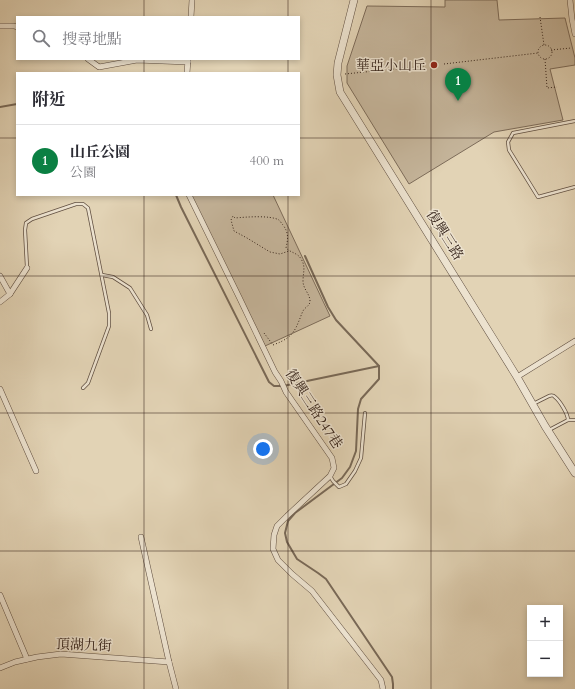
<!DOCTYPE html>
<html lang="zh-TW">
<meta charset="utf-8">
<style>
body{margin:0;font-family:Cardo,"Noto Serif TC",serif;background:#f7f7f7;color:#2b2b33}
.controls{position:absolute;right:12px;bottom:12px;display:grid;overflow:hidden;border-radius:0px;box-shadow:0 2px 6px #0003}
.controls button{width:36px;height:36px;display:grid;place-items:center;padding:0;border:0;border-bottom:1px solid #e1e1e2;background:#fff;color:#2b2b33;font:20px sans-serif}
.you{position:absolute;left:263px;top:449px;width:14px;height:14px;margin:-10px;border:3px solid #fff;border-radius:50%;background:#1a73e8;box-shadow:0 0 0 6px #1a73e833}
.badge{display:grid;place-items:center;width:26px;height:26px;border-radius:50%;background:#0b8043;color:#fff;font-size:13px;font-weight:700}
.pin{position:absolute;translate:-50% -33px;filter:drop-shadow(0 1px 2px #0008)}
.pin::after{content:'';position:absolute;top:21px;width:14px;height:12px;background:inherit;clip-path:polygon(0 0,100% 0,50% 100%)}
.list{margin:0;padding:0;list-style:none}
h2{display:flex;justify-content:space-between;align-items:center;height:52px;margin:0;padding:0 16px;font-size:17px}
h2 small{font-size:13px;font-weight:400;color:#7c7c81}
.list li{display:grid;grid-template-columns:26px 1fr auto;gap:12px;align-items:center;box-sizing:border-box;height:72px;padding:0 16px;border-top:1px solid #e1e1e2}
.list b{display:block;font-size:15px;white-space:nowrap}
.list p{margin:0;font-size:13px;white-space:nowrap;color:#7c7c81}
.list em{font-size:13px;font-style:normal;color:#7c7c81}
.icon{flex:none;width:22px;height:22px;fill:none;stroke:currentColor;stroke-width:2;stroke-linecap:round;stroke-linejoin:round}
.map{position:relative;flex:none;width:575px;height:689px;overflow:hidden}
.search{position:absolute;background:#fff;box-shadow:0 2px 6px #0003;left:16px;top:16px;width:284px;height:44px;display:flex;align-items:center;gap:10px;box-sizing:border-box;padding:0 14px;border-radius:0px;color:#7c7c81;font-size:15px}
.panel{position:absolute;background:#fff;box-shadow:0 2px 6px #0003;left:16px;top:72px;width:284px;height:124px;border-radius:0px}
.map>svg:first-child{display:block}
.green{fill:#c5b59b;stroke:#7d6c5a}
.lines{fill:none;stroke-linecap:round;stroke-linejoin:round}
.stream{stroke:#796957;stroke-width:2}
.service-casing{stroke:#604f41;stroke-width:4}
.minor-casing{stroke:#604f41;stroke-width:6}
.tertiary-casing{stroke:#604f41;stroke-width:8}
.path{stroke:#35231a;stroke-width:1;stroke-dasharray:1 2;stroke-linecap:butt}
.service{stroke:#ece2cf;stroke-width:2.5}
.minor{stroke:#ece2cf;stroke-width:5}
.tertiary{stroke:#ece2cf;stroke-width:7}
.grid{fill:none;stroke:#35231a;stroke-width:1;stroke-opacity:0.55}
.poi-dot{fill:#8f2418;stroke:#ece2cf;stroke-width:1.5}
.labels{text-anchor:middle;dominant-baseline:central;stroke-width:3;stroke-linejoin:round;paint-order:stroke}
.poi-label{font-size:14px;fill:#35231a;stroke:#ece2cf;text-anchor:end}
.street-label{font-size:14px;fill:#35231a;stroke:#ece2cf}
</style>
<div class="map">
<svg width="575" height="689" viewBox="0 0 575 689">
<rect width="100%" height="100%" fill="#e2d3b5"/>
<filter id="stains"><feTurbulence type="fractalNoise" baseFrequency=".005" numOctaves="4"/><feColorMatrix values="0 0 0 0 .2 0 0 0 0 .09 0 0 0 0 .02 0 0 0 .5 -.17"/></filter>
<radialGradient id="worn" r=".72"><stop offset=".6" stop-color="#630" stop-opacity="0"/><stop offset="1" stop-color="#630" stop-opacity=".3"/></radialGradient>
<g class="green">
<polygon points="445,0 497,0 499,20 565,18 575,58 575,65 550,69 563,120 494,132 409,184 347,83 347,66 367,6 445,7"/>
<polygon points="191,195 273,195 330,316 265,346"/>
</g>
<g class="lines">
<g class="stream">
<polyline points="0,107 17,104"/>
<polyline points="176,195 181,207 269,382 274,386 283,386 379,366"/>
<polyline points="305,256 328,307 336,320 379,366 379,379 361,399 358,409 356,451 350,467 342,478 295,513 288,521 285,533 287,542 297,559 318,573 326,579 392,677 393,684 393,689"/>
</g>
<g class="service-casing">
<g id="service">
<polyline points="575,121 513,133 508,142 509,150 538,197 575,187"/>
<polyline points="27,267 25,230 26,223 32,219 76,204 83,204 88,208 109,313 109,326 88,383 83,388"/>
<polyline points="102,275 113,277 130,288 147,315 151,329"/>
<path d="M533,404L549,396C552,395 553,395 555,397C560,401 568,414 568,420L549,430"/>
<polyline points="568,420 575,420"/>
<polyline points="330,476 333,481 339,487 346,484 355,471 361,458 365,413"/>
</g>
</g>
<g class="minor-casing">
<g id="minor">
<polyline points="570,0 572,19 575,34"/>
<polyline points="191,17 192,0"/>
<polyline points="0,26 14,26 17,27"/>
<polyline points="88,59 99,67 137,60 188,62"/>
<polyline points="187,73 188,60"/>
<polyline points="189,195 239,297 275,372 281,381 286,392 332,458 334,468 330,476 287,516 277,526 274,535 273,549 278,560 292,574 312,591 381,680 383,689"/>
<polyline points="0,276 10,294"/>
<polyline points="0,302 10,294 27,268"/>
<polyline points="517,377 575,341"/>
<polyline points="0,389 36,471"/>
<polyline points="141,537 169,662 176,689"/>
<polyline points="0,595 27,659"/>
<polyline points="0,668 15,662 37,657 61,654 169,662"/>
</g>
</g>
<g class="tertiary-casing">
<polyline id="tertiary" points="354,0 338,63 337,75 340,92 517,377 545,426 575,473"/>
</g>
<g class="path">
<polyline points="540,17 544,45"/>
<circle cx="545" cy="52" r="7"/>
<polyline points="551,50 571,48"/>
<polyline points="545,59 547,88 557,87"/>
<polyline points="444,64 538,53"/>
<polyline points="345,74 424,66"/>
<path d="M264,333L273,345C286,340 293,336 298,323C300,319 301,315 303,311C305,307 310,306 310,301C310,294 303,289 303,281C303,273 306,266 301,259C298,253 291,253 286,248C288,239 289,233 283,225C282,224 280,221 279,220C270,215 246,217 235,218L233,216L231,220L234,231L247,238L270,252L280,254L289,251"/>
</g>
<use href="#service" class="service"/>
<use href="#minor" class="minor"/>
<use href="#tertiary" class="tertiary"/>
</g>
<path class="grid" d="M144,0V17M288,0V17M431,0V689M144,59V73M288,59V73M0,138H17M299,138H575M144,195V689M288,195V689M0,276H575M0,413H575M0,551H575"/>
<circle class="poi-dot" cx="434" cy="65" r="4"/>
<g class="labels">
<g class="poi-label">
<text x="426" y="65">華亞小山丘</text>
</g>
<g class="street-label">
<text transform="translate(445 235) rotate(58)">復興三路</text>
<text transform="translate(314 409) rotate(57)">復興三路247巷</text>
<text transform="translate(84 645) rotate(2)">頂湖九街</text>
</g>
</g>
<rect width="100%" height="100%" filter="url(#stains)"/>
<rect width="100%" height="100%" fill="url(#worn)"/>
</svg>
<div class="controls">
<button>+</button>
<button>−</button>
</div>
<div class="you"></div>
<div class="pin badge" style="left:458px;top:101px">1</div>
<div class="search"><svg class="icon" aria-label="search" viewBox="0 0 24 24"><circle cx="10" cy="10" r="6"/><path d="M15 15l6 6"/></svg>搜尋地點</div>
<section class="panel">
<h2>附近<small></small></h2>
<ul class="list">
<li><span class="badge">1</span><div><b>山丘公園</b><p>公園</p></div><em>400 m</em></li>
</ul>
</section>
</div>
